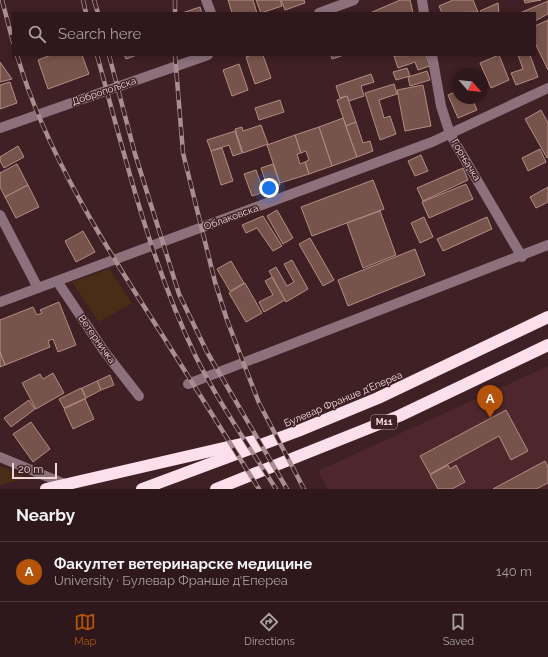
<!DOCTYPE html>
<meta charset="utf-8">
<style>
body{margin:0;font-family:Raleway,sans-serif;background:#372124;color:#f1f3f6}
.compass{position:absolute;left:452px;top:68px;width:36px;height:36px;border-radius:50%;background:#2f181b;box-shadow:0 2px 6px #0003;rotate:118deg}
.scale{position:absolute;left:12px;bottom:10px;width:45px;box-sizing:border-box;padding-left:4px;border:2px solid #efd9db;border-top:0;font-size:11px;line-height:14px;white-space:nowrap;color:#efd9db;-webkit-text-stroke:3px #3f2024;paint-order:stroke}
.you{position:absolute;left:269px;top:188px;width:14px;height:14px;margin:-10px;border:3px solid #fff;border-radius:50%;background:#1a73e8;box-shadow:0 0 0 6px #1a73e833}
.badge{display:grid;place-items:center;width:26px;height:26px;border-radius:50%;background:#b45309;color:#fff;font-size:13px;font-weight:700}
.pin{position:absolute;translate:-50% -33px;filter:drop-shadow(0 1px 2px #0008)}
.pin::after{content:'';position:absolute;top:21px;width:14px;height:12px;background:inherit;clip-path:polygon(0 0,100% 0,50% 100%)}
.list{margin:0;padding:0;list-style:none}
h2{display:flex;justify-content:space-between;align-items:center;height:52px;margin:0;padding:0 16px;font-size:17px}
h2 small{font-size:13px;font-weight:400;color:#a7a0a3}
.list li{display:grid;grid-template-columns:26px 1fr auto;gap:12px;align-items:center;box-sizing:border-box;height:60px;padding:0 16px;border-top:1px solid #4a373a}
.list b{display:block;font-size:15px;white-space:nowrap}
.list p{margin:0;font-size:13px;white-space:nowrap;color:#a7a0a3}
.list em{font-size:13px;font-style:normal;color:#a7a0a3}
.icon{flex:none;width:22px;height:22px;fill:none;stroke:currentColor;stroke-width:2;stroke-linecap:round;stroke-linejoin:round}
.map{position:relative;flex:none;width:548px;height:489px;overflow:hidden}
.search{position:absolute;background:#2f181b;box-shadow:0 2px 6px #0003;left:12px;right:12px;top:12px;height:44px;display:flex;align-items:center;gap:10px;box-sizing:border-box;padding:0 14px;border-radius:0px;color:#a7a0a3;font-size:15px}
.sheet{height:112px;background:#2f181b}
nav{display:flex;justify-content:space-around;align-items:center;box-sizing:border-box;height:56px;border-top:1px solid #4a373a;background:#2f181b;font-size:11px;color:#a7a0a3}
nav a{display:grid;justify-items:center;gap:2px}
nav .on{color:#b45309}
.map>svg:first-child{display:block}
.built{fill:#4e272c}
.green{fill:#4a2d16}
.building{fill:#77544b;stroke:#b38d83}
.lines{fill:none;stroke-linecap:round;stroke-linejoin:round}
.minor{stroke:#8c707c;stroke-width:10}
.highway{stroke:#fbdfeb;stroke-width:12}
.rail-casing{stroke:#a88e91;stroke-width:4.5}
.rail{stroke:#3f2024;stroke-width:3;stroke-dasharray:9;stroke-linecap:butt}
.labels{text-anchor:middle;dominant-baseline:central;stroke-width:3;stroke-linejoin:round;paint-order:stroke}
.shield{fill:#3f2024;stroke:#baa2a4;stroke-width:1}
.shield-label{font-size:9px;font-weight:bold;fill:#efd9db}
.street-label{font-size:10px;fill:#efd9db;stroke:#3f2024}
</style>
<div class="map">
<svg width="548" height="489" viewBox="0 0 548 489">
<rect width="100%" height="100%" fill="#3f2024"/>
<polygon class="built" points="548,366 548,489 328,489 318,471"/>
<g class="green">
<polygon points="109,269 132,303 99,322 72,282"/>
<polygon points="0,466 27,478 0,485"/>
</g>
<g class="building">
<polygon points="228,0 253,0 257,13 232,13"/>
<polygon points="256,0 280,0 282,6 261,13"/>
<polygon points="281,0 304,0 305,3 285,10"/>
<polygon points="400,0 410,0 413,13 370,13"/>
<polygon points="453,0 473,0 478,12 442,13 439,6"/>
<polygon points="524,0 541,0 525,3"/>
<polygon points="548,1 548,14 535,21 535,13 520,13"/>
<polygon points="498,3 499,13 481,13 480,11"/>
<polygon points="200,7 202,13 182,13"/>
<polygon points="548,20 548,70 535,43 535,26"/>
<polygon points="51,55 82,55 89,74 48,89 38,60"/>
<polygon points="124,55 137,55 126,59"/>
<polygon points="252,55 263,55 271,78 255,84 246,57"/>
<polygon points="331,55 344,55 332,59"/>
<polygon points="426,55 430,66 418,70 415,62 398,68 394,56"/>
<polygon points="499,55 509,80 491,88 480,63"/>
<polygon points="518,55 530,55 538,77 516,85 511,73 523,69"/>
<polygon points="0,62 12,79 0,82"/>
<polygon points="239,64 248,90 232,96 223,70"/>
<polygon points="407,68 410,76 396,80 393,72"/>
<polygon points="427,71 430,80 410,86 408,77"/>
<polygon points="371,74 374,82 361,86 364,96 349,101 347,96 340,98 336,86"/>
<polygon points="10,82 17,103 0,109 0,85"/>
<polygon points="394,84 397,94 379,100 384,118 390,116 396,134 380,140 365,93"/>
<polygon points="423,85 431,126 405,131 397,90"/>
<polygon points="458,91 458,98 472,98 477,110 458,118 448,95"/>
<polygon points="347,96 356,122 346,126 337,100"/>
<polygon points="280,100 284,112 259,120 255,108"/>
<polygon points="541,110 548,123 548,157 547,158 525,119"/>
<polygon points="343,118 357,157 332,166 319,127"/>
<polygon points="356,122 363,143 370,141 373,151 357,157 346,126"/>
<polygon points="261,125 268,144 243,153 235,129 242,127 243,131"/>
<polygon points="319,127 332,166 309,174 305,162 309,160 306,151 301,153 295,135"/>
<polygon points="235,131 242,153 233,156 229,145 211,151 207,140"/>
<polygon points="295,135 301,153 297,154 300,164 305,162 309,174 280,183 267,145"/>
<polygon points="18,146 24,157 4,168 0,161 0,157"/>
<polygon points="222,148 233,181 221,185 211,151"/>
<polygon points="540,149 546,162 528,171 522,158"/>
<polygon points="421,155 428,171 415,176 408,161"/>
<polygon points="17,164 28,185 5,197 0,187 0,173"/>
<polygon points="273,164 280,185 268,189 261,168"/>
<polygon points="463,168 468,180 423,201 417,188"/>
<polygon points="256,170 264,192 252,196 244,174"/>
<polygon points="373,180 384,209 312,236 301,207"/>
<polygon points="466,184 473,199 429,218 422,202"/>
<polygon points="28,185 39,207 16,218 5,197"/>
<polygon points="548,187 548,202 536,208 530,197"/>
<polygon points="277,210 293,238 283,244 267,216"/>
<polygon points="380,211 396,255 363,268 347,223"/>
<polygon points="263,216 282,246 273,251 257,228 246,233 242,225"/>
<polygon points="424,217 433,237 420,243 411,223"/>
<polygon points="487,217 492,229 443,251 437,239"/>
<polygon points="83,231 95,252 76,262 65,241"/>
<polygon points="310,238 334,280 323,286 299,244"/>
<polygon points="415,249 425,275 348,306 338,280"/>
<polygon points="292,260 308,289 286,302 269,271 276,267 287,286 294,282 284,264"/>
<polygon points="231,261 244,283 230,291 217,269"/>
<polygon points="272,277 285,300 264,312 259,302 273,295 265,281"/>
<polygon points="245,283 262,313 246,322 229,293"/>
<polygon points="59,302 76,345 58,352 53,339 48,341 50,347 5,365 0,352 0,320 33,307 37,315 42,313 40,310"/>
<polygon points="0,352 5,365 0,367"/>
<polygon points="53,373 64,393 36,409 22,383 40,374 43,379"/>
<polygon points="110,375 114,385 101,390 97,381"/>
<polygon points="97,381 101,390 86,398 82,388"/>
<polygon points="81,388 86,398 64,408 59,399"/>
<polygon points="85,399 94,419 73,429 64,409"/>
<polygon points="29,400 35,409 11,427 4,418"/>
<polygon points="506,410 528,451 511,460 499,436 430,474 420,456"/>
<polygon points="31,422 50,449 33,462 13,434"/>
<polygon points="545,461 548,467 548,483 536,489 493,489"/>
<polygon points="448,465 450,469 456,465 465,482 452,489 438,489 430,475"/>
</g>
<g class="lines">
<g class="minor">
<polyline points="206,0 211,13"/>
<polyline points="422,0 424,13"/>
<polyline points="319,13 354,0"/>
<polyline points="432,55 441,106 450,134 522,257"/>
<polyline points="0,128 208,55"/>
<polyline points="0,215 38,288"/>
<polyline points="57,281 104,351 139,396"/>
<polyline points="0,302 432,142 548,88"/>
<polyline points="188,384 548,245"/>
<polyline points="0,457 65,484"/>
</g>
<g class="highway">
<polyline points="46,489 254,441"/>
<polyline points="142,489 298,431 378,398 548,317"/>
<polyline points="216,489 399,416 548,345"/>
</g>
<g class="rail-casing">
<g id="rail">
<polyline points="2,0 13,42"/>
<polyline points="83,0 86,13"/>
<polyline points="94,0 98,13"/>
<polyline points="175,0 175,13"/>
<path d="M17,55C45,152 107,249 161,333C194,385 226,437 259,489"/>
<path d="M97,55C125,157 150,261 196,357C219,403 248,445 276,489"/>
<polyline points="109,55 135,154 179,294 207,352 287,489"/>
<polyline points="175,55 183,153 215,282 227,320 259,403 304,489"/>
</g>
</g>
<use href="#rail" class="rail"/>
</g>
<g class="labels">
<rect class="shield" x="371" y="415" width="26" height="14" rx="3"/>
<g class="shield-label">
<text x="384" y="422">M11</text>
</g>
<g class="street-label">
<text transform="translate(104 91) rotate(-19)">Добропољска</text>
<text transform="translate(466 160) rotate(59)">Горњачка</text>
<text transform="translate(231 217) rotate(-20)">Облаковска</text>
<text transform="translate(97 339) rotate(55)">Ветерничка</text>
<text transform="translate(343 399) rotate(-23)">Булевар Франше д'Епереа</text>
</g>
</g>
</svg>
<svg class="compass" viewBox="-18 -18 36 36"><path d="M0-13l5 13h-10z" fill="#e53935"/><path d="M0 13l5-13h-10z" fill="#a7a0a3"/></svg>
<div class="scale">20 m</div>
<div class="you"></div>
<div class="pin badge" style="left:490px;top:418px">A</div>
<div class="search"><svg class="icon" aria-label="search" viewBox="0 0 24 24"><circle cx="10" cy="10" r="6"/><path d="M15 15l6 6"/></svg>Search here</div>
</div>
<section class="sheet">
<h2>Nearby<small></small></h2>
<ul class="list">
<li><span class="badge">A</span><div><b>Факултет ветеринарске медицине</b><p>University · Булевар Франше д'Епереа</p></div><em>140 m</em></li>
</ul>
</section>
<nav>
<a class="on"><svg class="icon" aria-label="map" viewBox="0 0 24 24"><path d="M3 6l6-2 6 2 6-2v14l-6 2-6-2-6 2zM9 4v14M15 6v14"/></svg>Map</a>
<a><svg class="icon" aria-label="directions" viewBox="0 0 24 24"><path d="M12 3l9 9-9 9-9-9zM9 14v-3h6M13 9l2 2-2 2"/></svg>Directions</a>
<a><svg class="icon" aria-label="saved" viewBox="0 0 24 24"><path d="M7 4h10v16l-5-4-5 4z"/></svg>Saved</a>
</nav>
